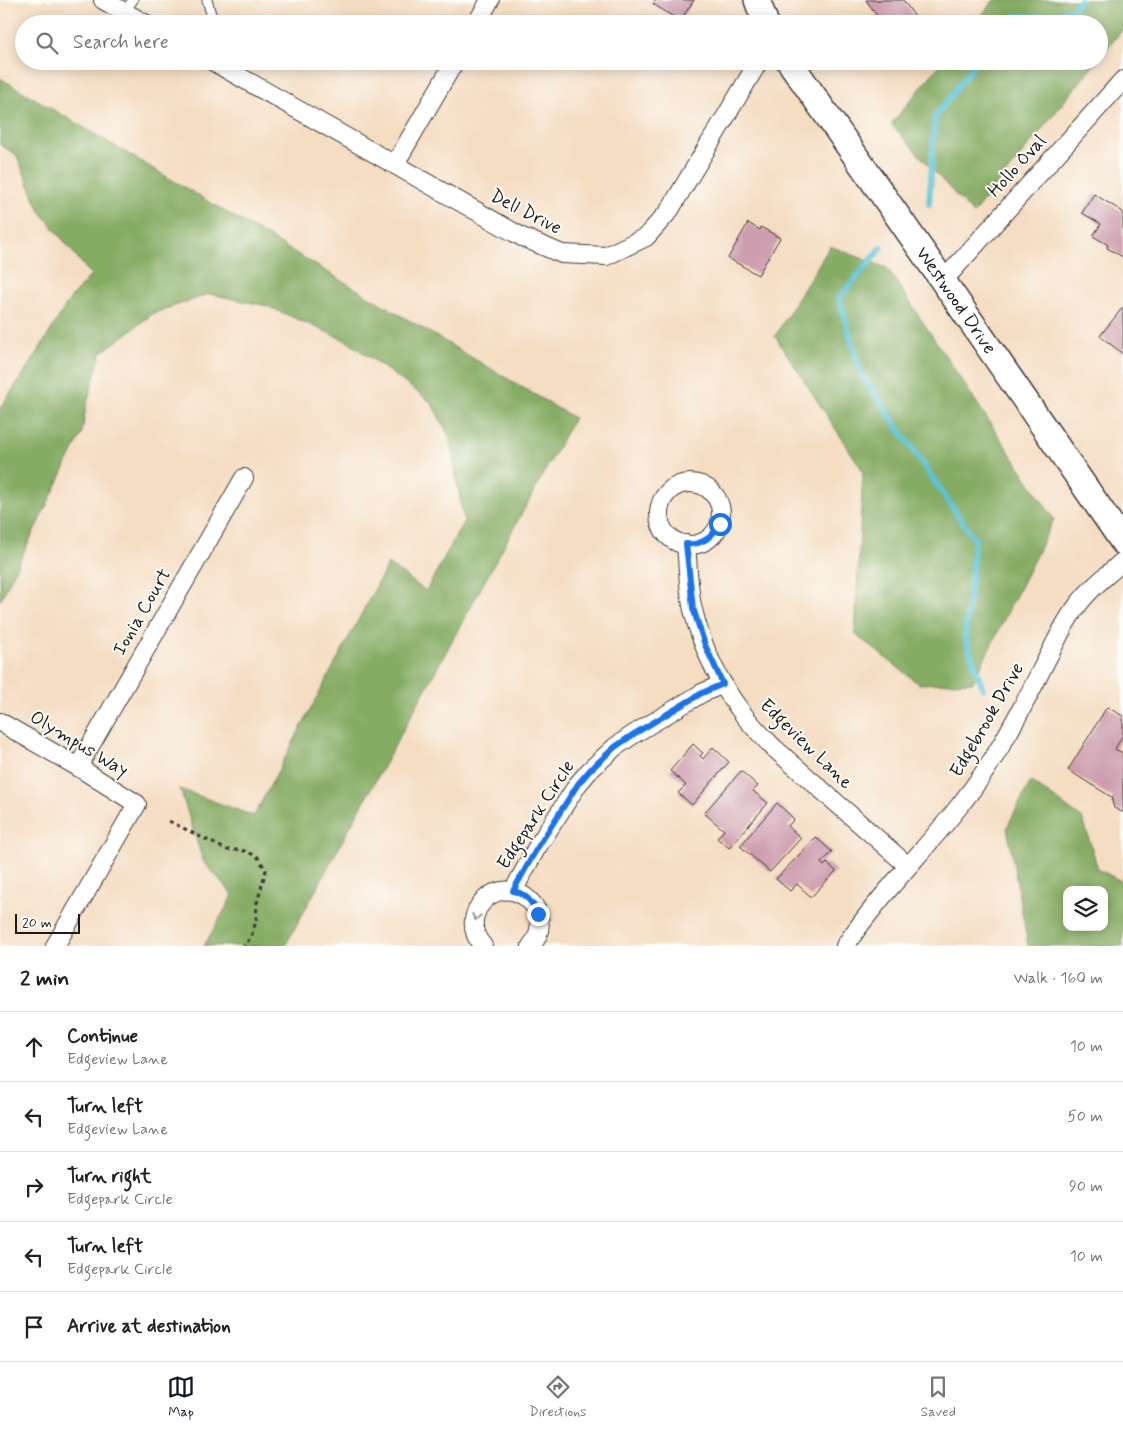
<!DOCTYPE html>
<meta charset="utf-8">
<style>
body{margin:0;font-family:Mynerve,sans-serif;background:#f6f6f6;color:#222}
.controls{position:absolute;right:15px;bottom:15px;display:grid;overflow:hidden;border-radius:10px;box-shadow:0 2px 12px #0003}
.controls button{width:45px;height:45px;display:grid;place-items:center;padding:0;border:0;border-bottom:1px solid #e0e0e0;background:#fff;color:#222;font:25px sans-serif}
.scale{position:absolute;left:15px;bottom:12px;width:65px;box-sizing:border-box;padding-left:5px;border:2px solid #1c1c1c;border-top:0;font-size:14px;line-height:18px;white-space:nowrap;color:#1c1c1c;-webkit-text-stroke:4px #fdfcf7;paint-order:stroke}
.stop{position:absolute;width:15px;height:15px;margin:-11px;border:4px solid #1a73e8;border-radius:50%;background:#fff}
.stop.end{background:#1a73e8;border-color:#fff;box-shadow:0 1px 5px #0008}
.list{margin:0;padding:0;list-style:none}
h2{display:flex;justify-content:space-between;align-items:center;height:65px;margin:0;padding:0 20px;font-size:21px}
h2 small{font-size:16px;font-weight:400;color:#767676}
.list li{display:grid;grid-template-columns:32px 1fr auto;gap:15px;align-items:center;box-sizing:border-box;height:70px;padding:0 20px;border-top:1px solid #e0e0e0}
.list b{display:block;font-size:19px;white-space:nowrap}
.list p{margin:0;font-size:16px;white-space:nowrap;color:#767676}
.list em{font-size:16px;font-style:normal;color:#767676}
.icon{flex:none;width:28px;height:28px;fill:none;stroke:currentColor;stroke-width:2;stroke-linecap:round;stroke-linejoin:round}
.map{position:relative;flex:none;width:1123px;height:946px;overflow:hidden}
.search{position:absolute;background:#fff;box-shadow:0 2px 12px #0003;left:15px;right:15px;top:15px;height:55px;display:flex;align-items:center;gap:12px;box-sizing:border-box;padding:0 18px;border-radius:28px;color:#767676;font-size:19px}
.sheet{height:415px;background:#fff}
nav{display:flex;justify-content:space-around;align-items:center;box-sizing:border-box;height:70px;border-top:1px solid #e0e0e0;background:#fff;font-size:14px;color:#767676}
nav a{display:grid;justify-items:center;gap:2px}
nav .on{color:#111827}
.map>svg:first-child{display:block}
.forest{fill:#85ac63;stroke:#506440;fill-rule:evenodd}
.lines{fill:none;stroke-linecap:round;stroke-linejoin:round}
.stream{stroke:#5ac2d8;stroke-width:6}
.building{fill:#ce9daf}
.lane-casing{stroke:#3d3935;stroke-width:11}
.street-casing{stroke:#3d3935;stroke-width:20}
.secondary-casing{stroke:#3d3935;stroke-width:28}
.path{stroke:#3d3935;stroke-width:3;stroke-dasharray:4 4;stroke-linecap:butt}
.lane{stroke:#fff;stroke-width:9}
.street{stroke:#fff;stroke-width:18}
.secondary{stroke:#fff;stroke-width:25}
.oneway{stroke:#999}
.route{stroke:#1a73e8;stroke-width:6}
.labels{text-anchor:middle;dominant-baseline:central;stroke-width:4;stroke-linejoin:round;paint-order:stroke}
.street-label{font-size:19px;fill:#1c1c1c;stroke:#fdfcf7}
</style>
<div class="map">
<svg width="1123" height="946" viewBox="0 0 1123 946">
<rect width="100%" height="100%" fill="#fdfcf7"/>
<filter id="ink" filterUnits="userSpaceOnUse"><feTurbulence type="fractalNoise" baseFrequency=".02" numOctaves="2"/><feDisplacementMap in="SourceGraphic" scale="10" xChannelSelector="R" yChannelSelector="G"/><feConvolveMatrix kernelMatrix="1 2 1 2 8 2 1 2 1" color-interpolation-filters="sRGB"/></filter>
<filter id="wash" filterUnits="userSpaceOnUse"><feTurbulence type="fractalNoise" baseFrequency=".0096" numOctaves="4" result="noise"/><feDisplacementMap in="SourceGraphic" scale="20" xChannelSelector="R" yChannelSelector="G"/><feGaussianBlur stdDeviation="1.12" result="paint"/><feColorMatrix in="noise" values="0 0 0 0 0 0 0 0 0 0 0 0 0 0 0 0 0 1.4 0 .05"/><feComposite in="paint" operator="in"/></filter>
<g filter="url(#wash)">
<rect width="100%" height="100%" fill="#f5ddc2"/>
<g class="forest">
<polygon points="994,0 1123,0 1123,29 1099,58 1099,24 974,24"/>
<polygon points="943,61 1097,61 973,214 891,124"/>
<polygon points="0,78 574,418 285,946 204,946 233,895 203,861 180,789 254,816 388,564 426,591 464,521 449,436 431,402 347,341 267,306 210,294 154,313 101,353 86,407 82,433 0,601 0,408 31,363 69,300 91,275 40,211 16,154 0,145"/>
<polygon points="830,246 887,268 1054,519 973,682 919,684 855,634 863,471 775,336"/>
<path d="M1031,781L1083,819L1098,869L1123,882V946H1028L1007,827ZM1067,890H1104V927H1067Z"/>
</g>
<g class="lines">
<g class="stream">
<polyline points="1008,24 1016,16 1046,18 1072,9 1080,0"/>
<polyline points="929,204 935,117 977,61"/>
<polyline points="882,247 839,298 861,374 975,540 965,637 983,689"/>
</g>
</g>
<g id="blocks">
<g class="building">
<polygon points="656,0 694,0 680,21 653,4"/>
<polygon points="866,0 903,0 918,21 914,24 883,24"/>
<polygon points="1094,194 1123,212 1123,257 1107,248 1108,245 1093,236 1101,224 1082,213"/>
<polygon points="748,223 760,230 761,227 780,238 758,275 728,258"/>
<polygon points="1123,307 1123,354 1100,336"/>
<polygon points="1107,707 1123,716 1123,735 1115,749 1123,753 1123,812 1122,812 1114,808 1112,801 1113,798 1068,770"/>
<polygon points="693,744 703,753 700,756 703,759 713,747 729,762 692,805 678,793 686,785 670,771"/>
<polygon points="741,771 758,786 753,791 768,803 729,848 717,838 724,830 704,813"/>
<polygon points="777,803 794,819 788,826 801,838 770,872 740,846"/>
<polygon points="816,837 832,852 821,863 824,866 827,863 836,871 811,897 797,884 790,891 776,879"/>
</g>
</g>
</g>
<g filter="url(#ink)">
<use href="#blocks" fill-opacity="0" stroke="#3d3935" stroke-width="1"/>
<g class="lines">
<g class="lane-casing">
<g id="lane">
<polyline points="207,0 214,24"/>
<polyline points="124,12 133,0"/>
</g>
</g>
<g class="street-casing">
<g id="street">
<polyline points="103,0 146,24"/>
<polyline points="476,24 490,0"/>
<polyline points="212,61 522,237 562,254 606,256 646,237 669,211 759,61"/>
<polyline points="395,164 455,61"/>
<polyline points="943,281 1123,80"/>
<circle cx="690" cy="514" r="31"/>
<path d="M686,544C688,566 688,589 693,610C702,647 719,683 743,714C752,726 763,737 774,748L908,866"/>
<polyline points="0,722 78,767 137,804 55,946"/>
<polyline points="78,767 244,478"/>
<polyline points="513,891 536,849 578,784 590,770 615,747 634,734 702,693 723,684"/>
<path d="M483,946C454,914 500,870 530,901C535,906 538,911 539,918C541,928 538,938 531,946"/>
<path d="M845,946C888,882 947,830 989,765C1012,730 1030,692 1049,655C1057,640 1064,623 1075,609C1088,590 1106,576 1123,561"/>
</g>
</g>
<g class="secondary-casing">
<g id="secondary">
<polyline points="757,0 766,24"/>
<path id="s1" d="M789,61L943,281L1123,542"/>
</g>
</g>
<polyline class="path" points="169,821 227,850 242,850 257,856 266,870 257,903 256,921 251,937 244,946"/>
<use href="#lane" class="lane"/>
<use href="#street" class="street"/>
<use href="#secondary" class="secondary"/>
</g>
<defs><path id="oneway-chevron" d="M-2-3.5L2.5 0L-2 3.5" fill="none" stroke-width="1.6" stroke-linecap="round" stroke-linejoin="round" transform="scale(1.25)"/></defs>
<use class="oneway" href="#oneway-chevron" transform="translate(476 917) rotate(100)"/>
</g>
<g class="lines" filter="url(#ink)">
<path class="route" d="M538,914C533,903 526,893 513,891L536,850L578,784L590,770L615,747L634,734L702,693L723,684L705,645L693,608L686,544C702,546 712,537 720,524"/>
</g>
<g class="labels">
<g class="street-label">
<text transform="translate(1017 166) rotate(-48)">Hollo Oval</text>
<text transform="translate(526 212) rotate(27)">Dell Drive</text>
<text stroke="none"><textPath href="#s1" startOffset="292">Westwood Drive</textPath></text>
<text transform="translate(142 612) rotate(-60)">Ionia Court</text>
<text transform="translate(987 720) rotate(-60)">Edgebrook Drive</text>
<text transform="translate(79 744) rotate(31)">Olympus Way</text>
<text transform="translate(806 744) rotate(44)">Edgeview Lane</text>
<text transform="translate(536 815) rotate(-57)">Edgepark Circle</text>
</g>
</g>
</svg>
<div class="controls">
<button><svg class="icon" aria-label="layers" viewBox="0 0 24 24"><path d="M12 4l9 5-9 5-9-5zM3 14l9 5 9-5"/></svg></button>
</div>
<div class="scale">20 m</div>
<div class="stop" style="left:720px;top:524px"></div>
<div class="stop end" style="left:538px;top:914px"></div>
<div class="search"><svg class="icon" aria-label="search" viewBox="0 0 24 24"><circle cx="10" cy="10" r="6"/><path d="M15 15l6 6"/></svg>Search here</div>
</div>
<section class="sheet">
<h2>2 min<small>Walk · 160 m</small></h2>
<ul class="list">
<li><svg class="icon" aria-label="ahead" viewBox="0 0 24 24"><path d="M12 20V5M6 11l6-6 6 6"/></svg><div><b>Continue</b><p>Edgeview Lane</p></div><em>10 m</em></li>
<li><svg class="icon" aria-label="left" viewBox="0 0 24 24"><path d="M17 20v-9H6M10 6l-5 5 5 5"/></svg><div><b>Turn left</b><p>Edgeview Lane</p></div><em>50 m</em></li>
<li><svg class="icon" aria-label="right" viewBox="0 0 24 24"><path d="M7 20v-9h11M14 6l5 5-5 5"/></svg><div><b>Turn right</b><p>Edgepark Circle</p></div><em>90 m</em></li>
<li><svg class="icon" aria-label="left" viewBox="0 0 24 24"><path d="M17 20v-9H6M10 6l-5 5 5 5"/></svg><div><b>Turn left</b><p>Edgepark Circle</p></div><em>10 m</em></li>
<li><svg class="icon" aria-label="arrive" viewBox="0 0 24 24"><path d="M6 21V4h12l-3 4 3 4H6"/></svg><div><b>Arrive at destination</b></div></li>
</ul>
</section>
<nav>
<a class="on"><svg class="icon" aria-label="map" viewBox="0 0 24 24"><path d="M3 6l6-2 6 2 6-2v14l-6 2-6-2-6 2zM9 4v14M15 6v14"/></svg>Map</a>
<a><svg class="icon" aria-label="directions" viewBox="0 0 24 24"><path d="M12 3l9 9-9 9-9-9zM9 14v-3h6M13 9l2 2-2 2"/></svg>Directions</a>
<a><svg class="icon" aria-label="saved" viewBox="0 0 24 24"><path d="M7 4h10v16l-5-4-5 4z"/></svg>Saved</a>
</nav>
